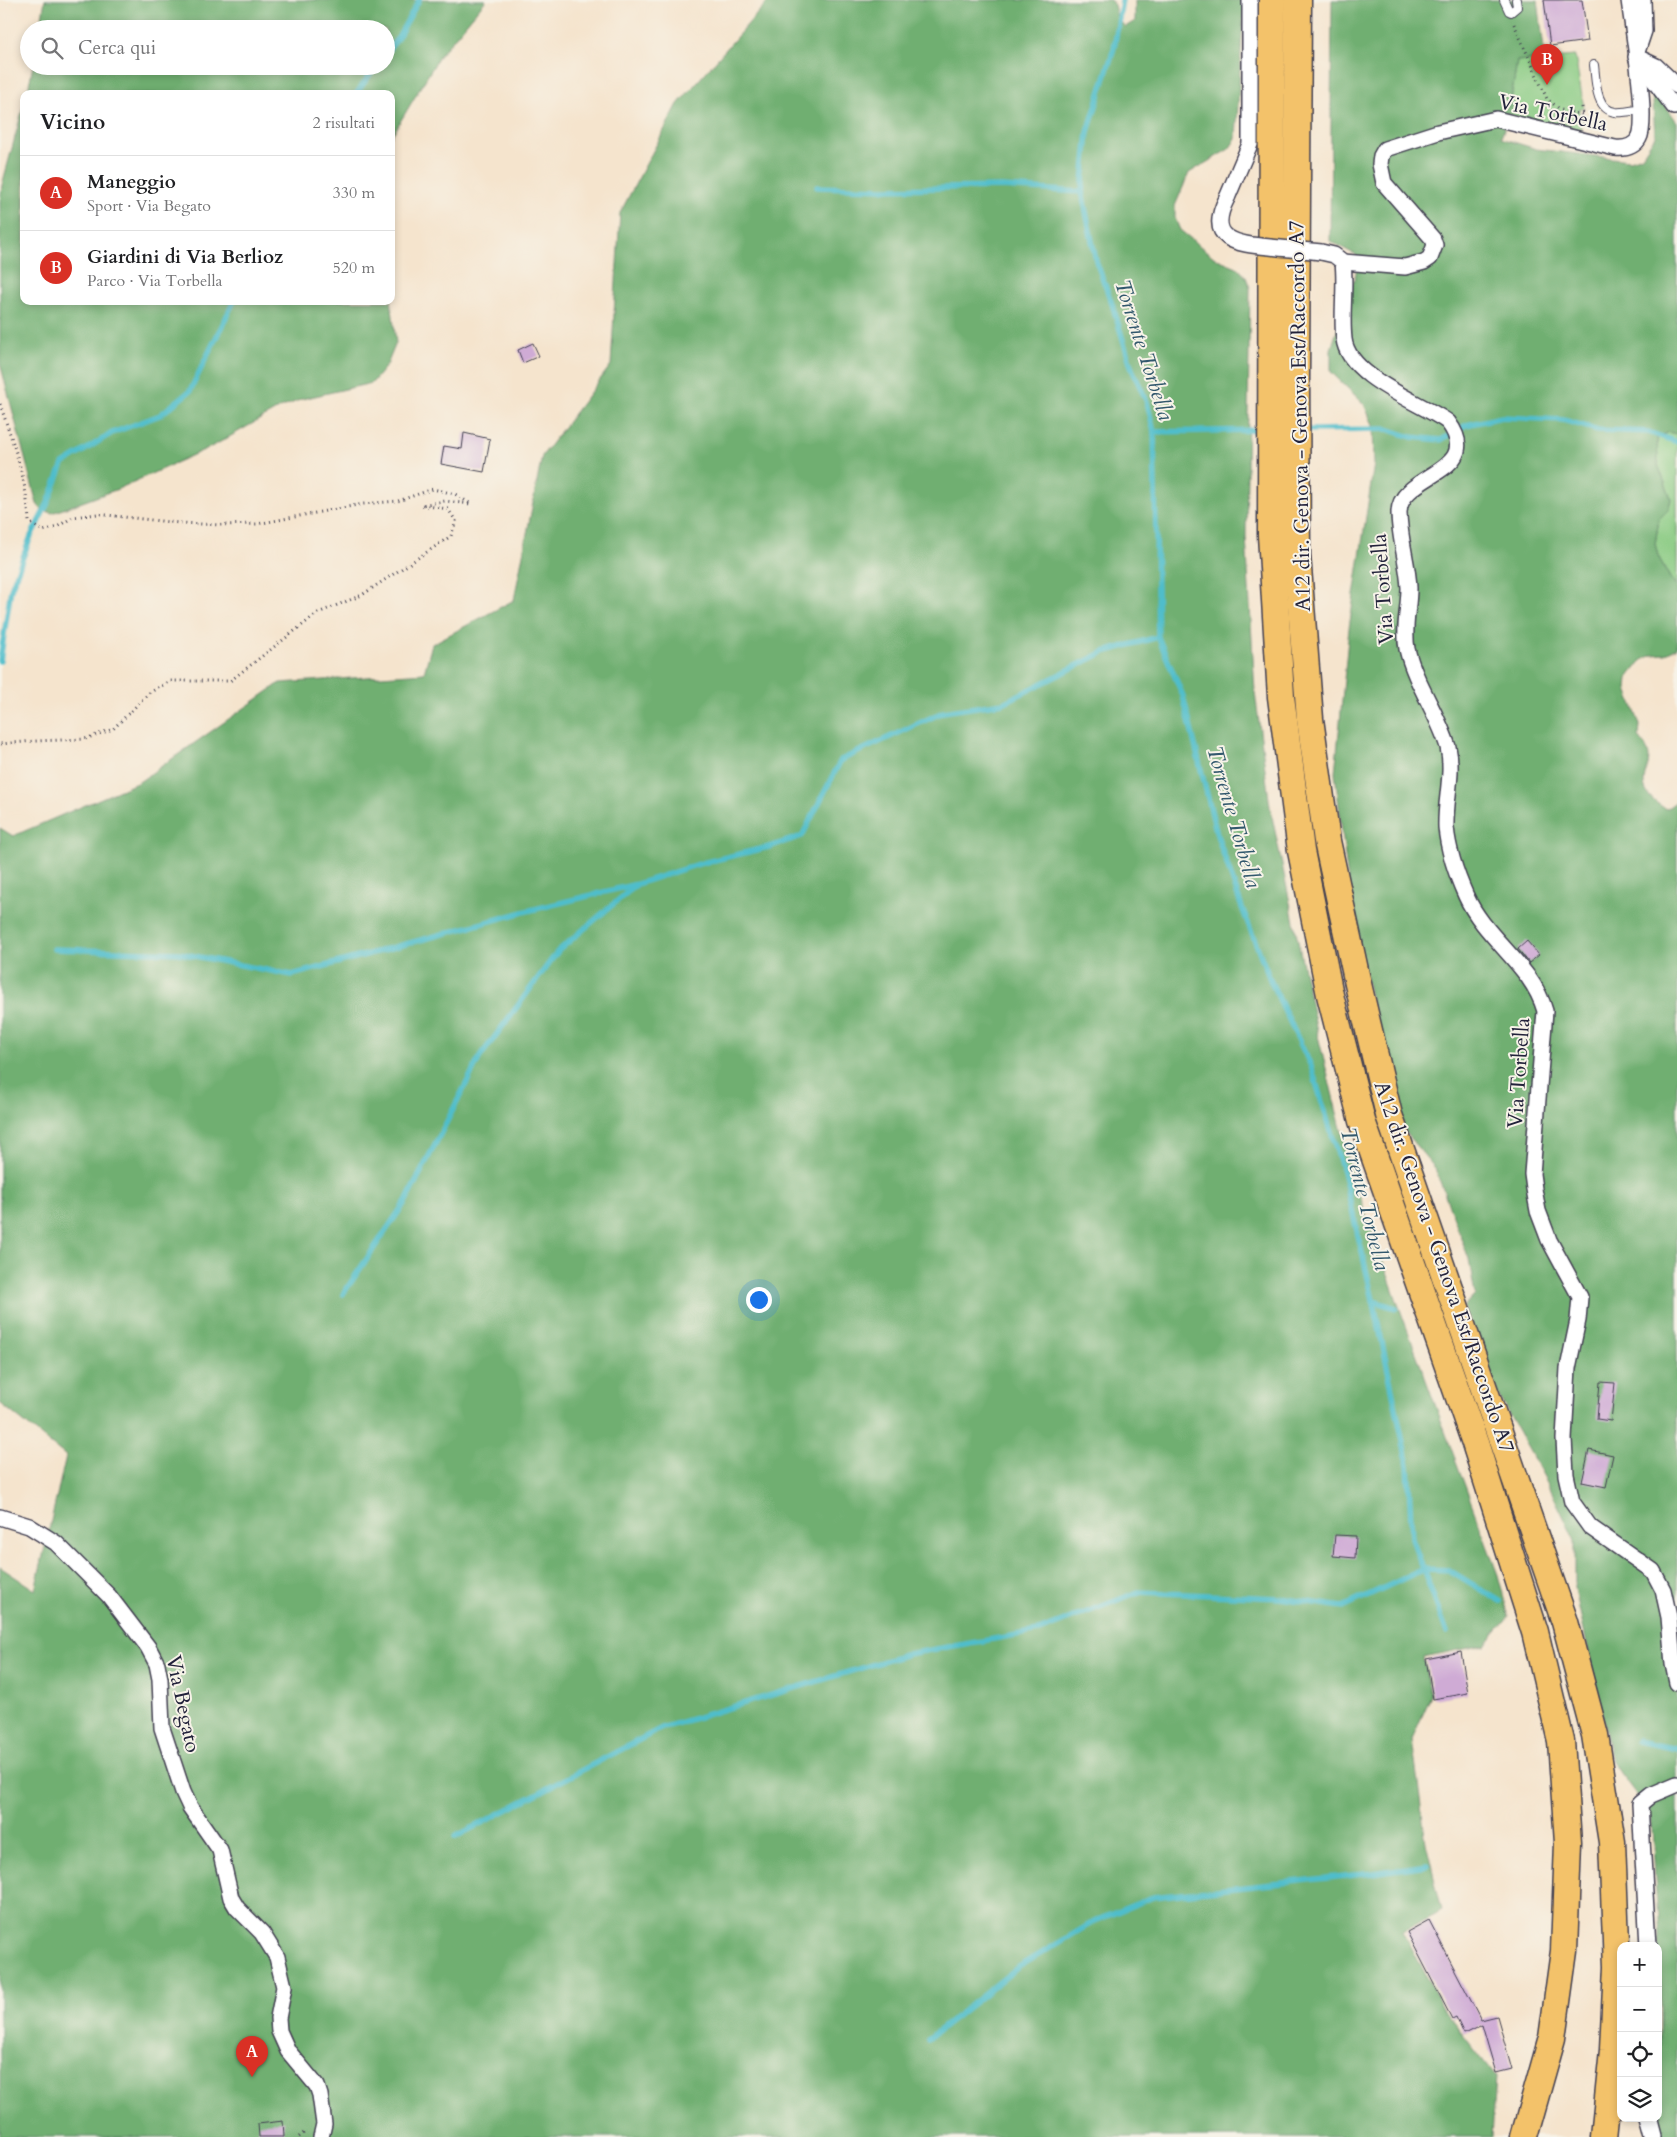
<!DOCTYPE html>
<html lang="it">
<meta charset="utf-8">
<style>
body{margin:0;font-family:Cardo,serif;background:#f2f2f2;color:#202124}
.controls{position:absolute;right:15px;bottom:15px;display:grid;overflow:hidden;border-radius:10px;box-shadow:0 2px 8px #0003}
.controls button{width:45px;height:45px;display:grid;place-items:center;padding:0;border:0;border-bottom:1px solid #e0e0e0;background:#fff;color:#202124;font:25px sans-serif}
.you{position:absolute;left:758px;top:1299px;width:18px;height:18px;margin:-12px;border:4px solid #fff;border-radius:50%;background:#1a73e8;box-shadow:0 0 0 8px #1a73e833}
.badge{display:grid;place-items:center;width:32px;height:32px;border-radius:50%;background:#d93025;color:#fff;font-size:16px;font-weight:700}
.pin{position:absolute;translate:-50% -41px;filter:drop-shadow(0 1px 2px #0008)}
.pin::after{content:'';position:absolute;top:26px;width:18px;height:15px;background:inherit;clip-path:polygon(0 0,100% 0,50% 100%)}
.list{margin:0;padding:0;list-style:none}
h2{display:flex;justify-content:space-between;align-items:center;height:65px;margin:0;padding:0 20px;font-size:21px}
h2 small{font-size:16px;font-weight:400;color:#757577}
.list li{display:grid;grid-template-columns:32px 1fr auto;gap:15px;align-items:center;box-sizing:border-box;height:75px;padding:0 20px;border-top:1px solid #e0e0e0}
.list b{display:block;font-size:19px;white-space:nowrap}
.list p{margin:0;font-size:16px;white-space:nowrap;color:#757577}
.list em{font-size:16px;font-style:normal;color:#757577}
.icon{flex:none;width:28px;height:28px;fill:none;stroke:currentColor;stroke-width:2;stroke-linecap:round;stroke-linejoin:round}
.map{position:relative;flex:none;width:1677px;height:2137px;overflow:hidden}
.search{position:absolute;background:#fff;box-shadow:0 2px 8px #0003;left:20px;top:20px;width:375px;height:55px;display:flex;align-items:center;gap:12px;box-sizing:border-box;padding:0 18px;border-radius:28px;color:#757577;font-size:19px}
.panel{position:absolute;background:#fff;box-shadow:0 2px 8px #0003;left:20px;top:90px;width:375px;height:215px;border-radius:10px}
.map>svg:first-child{display:block}
.green{fill:#8acb83;stroke:#56765f}
.forest{fill:#6faf71;stroke:#486856}
.lines{fill:none;stroke-linecap:round;stroke-linejoin:round}
.stream{stroke:#50bdcb;stroke-width:5.5}
.building{fill:#cfabd5}
.service-casing{stroke:#423f51;stroke-width:10}
.minor-casing{stroke:#423f51;stroke-width:18}
.motorway-casing{stroke:#423f51;stroke-width:29}
.path{stroke:#423f51;stroke-width:3;stroke-dasharray:1 4;stroke-linecap:butt}
.service{stroke:#fff;stroke-width:8}
.minor{stroke:#fff;stroke-width:15}
.motorway{stroke:#f3c26a;stroke-width:26}
.minor-bridge-casing{stroke:#423f51;stroke-width:18;stroke-linecap:butt}
.minor-bridge{stroke:#fff;stroke-width:15}
.labels{text-anchor:middle;dominant-baseline:central;stroke-width:4;stroke-linejoin:round;paint-order:stroke}
.street-label{font-size:21px;fill:#22223b;stroke:#f7f3e8}
.water-label{font-size:22px;font-style:italic;fill:#32586d;stroke:#f7f3e8}
</style>
<div class="map">
<svg width="1677" height="2137" viewBox="0 0 1677 2137">
<rect width="100%" height="100%" fill="#f7f3e8"/>
<filter id="ink" filterUnits="userSpaceOnUse"><feTurbulence type="fractalNoise" baseFrequency=".02" numOctaves="2"/><feDisplacementMap in="SourceGraphic" scale="10" xChannelSelector="R" yChannelSelector="G"/><feConvolveMatrix kernelMatrix="1 2 1 2 8 2 1 2 1" color-interpolation-filters="sRGB"/></filter>
<filter id="wash" filterUnits="userSpaceOnUse"><feTurbulence type="fractalNoise" baseFrequency=".0096" numOctaves="4" result="noise"/><feDisplacementMap in="SourceGraphic" scale="20" xChannelSelector="R" yChannelSelector="G"/><feGaussianBlur stdDeviation="1.12" result="paint"/><feColorMatrix in="noise" values="0 0 0 0 0 0 0 0 0 0 0 0 0 0 0 0 0 1.4 0 .05"/><feComposite in="paint" operator="in"/></filter>
<g filter="url(#wash)">
<rect width="100%" height="100%" fill="#f5e4cd"/>
<g class="green">
<polygon points="1575,56 1584,108 1579,109 1582,137 1539,128 1509,114 1517,61"/>
<polygon points="1668,432 1677,434 1677,586 1670,578 1658,556 1655,544 1659,519 1668,510 1671,499 1658,465 1657,438"/>
</g>
<g class="forest">
<polygon points="45,0 486,0 440,55 391,137 391,94 27,94 33,66 386,66 386,29 40,29"/>
<polygon points="769,0 1110,0 1114,5 1117,17 1125,27 1135,21 1135,0 1244,0 1236,139 1229,149 1189,173 1175,206 1175,218 1180,230 1215,258 1237,267 1246,277 1250,288 1246,536 1255,692 1270,807 1317,1032 1353,1177 1402,1315 1498,1575 1509,1617 1485,1645 1423,1657 1431,1696 1412,1739 1426,1843 1442,1911 1403,1931 1445,2012 1496,2077 1492,2137 0,2137 0,1567 35,1590 66,1456 0,1403 0,828 13,836 139,782 280,683 424,673 432,644 514,600 542,456 611,365 620,213 678,104"/>
<path d="M1332,0H1538L1545,58L1517,61L1509,114L1501,138L1536,149L1629,160L1642,156L1655,136L1652,86L1677,122V434L1668,432L1657,438L1658,465L1671,499L1668,510L1659,519L1655,544L1658,556L1670,578L1677,586V647L1665,654L1652,655L1642,660L1628,678L1627,689L1640,725L1639,737C1644,744 1649,750 1649,758C1649,766 1644,774 1644,782C1644,795 1656,803 1666,809L1677,801V2137H1661L1660,2122V1954L1651,1814L1612,1762L1575,1589V1541L1549,1486L1498,1395L1464,1307L1475,1295L1469,1259L1435,1168L1403,1130L1354,931L1335,773L1349,628L1374,464L1373,425L1364,404L1331,372V349L1356,273V255L1330,241Z"/>
<polygon points="24,104 24,301 391,301 391,299 396,343 387,365 372,383 302,399 278,409 215,445 118,489 52,513 41,509 37,504 0,363 0,201 2,185"/>
</g>
<g class="lines">
<g class="stream">
<polyline points="1122,0 1114,48 1088,132 1082,192 1096,261 1112,304 1132,369 1147,402 1154,432 1158,637 1183,696 1217,835 1241,905 1271,982 1311,1066 1343,1171 1374,1304 1408,1465 1412,1539 1447,1633"/>
<polyline points="386,53 397,39 419,0"/>
<polyline points="356,94 376,66"/>
<polyline points="817,187 884,189 1002,187 1082,192"/>
<polyline points="1302,430 1387,429 1411,437 1441,440 1466,425 1502,417 1563,420 1598,430 1648,432 1677,442"/>
<polyline points="1154,432 1265,430"/>
<polyline points="0,661 11,589 31,536 48,503 63,464 112,433 160,415 190,391 234,301"/>
<polyline points="54,949 179,953 292,975 527,911 637,884 702,863 769,847 802,836 841,760 943,712 1003,703 1104,652 1158,637"/>
<polyline points="343,1294 406,1201 480,1057 558,951 636,885"/>
<polyline points="1373,1301 1396,1308"/>
<polyline points="1637,1741 1677,1749"/>
<polyline points="455,1837 662,1728 908,1654 1039,1631 1138,1592 1280,1598 1343,1607 1424,1569 1449,1570 1500,1601"/>
<polyline points="928,2039 1017,1968 1095,1921 1153,1897 1373,1873 1427,1865"/>
</g>
</g>
<g id="blocks">
<g class="building">
<polygon points="1544,0 1582,0 1588,41 1550,46"/>
<polygon points="533,343 539,356 523,363 518,350"/>
<polygon points="464,433 490,439 484,472 441,464 444,446 462,449"/>
<polygon points="1527,941 1539,955 1529,963 1518,949"/>
<polygon points="1600,1382 1615,1383 1611,1421 1597,1419"/>
<polygon points="1589,1450 1613,1455 1606,1487 1582,1482"/>
<polygon points="1335,1535 1356,1536 1355,1558 1333,1556"/>
<polygon points="1461,1652 1468,1693 1433,1699 1426,1659"/>
<polygon points="1429,1920 1481,2020 1497,2016 1512,2069 1496,2073 1482,2025 1464,2034 1456,2017 1452,2019 1407,1932"/>
<polygon points="283,2121 284,2137 259,2137 258,2124"/>
</g>
</g>
</g>
<g filter="url(#ink)">
<use href="#blocks" fill-opacity="0" stroke="#423f51" stroke-width="1"/>
<g class="lines">
<g class="service-casing">
<g id="service">
<polyline points="1504,0 1509,11 1511,12 1517,7 1516,0"/>
<path d="M1594,65C1596,80 1595,109 1615,112C1623,113 1635,110 1643,109"/>
</g>
</g>
<g class="minor-casing">
<g id="minor">
<polyline points="1637,52 1644,31 1643,0"/>
<polyline points="1636,57 1674,107"/>
<polyline points="1639,58 1656,66 1677,86"/>
<polyline points="1227,198 1250,144 1250,0"/>
<path d="M1321,252L1334,255L1343,262L1405,267L1424,262L1430,258L1435,245L1433,239L1384,183L1380,164L1381,156L1385,149L1438,132L1496,119L1615,148C1625,149 1634,147 1639,138C1649,121 1632,25 1629,0"/>
<path d="M1343,262C1346,288 1341,313 1344,339C1348,377 1420,402 1448,422C1486,473 1400,473 1399,512C1399,538 1408,563 1409,588C1409,608 1403,629 1407,649C1415,683 1438,714 1448,747C1454,774 1445,800 1446,827C1448,849 1457,876 1466,896C1486,940 1532,965 1545,1011L1532,1174L1534,1189L1538,1211L1549,1240L1580,1297L1578,1320L1568,1368L1564,1439L1566,1475L1572,1502L1590,1527L1653,1571L1663,1590L1669,1617L1673,1664L1677,1683"/>
<polyline points="0,1517 29,1526 56,1543 109,1596 148,1647 157,1664 160,1679 162,1728 183,1792 190,1807 220,1850 231,1898 237,1908 262,1933 277,1957 284,1987 278,2018 279,2031 288,2051 317,2086 320,2095 324,2124 321,2137"/>
<polyline points="1648,1946 1640,1804 1651,1795 1677,1784"/>
<polyline points="1647,2118 1652,2137"/>
</g>
</g>
<g class="motorway-casing">
<g id="motorway">
<polyline points="1272,0 1271,535 1281,697 1301,851 1330,995 1362,1121 1475,1443 1535,1632 1561,1741 1568,1843 1564,1951 1552,2038 1524,2137"/>
<polyline points="1298,0 1296,379 1297,555 1310,719 1327,841 1358,984 1389,1115 1565,1622 1595,1735 1612,1842 1617,1967 1613,2050 1604,2137"/>
</g>
</g>
<g class="path">
<polyline points="1514,24 1547,99 1561,110 1583,115"/>
<polyline points="1582,107 1584,124"/>
<path d="M0,404C13,443 27,480 29,522L43,531L57,527L73,517L97,514L179,523L219,525L257,524L363,504L398,501L433,489L455,494L471,504L445,501L421,505L448,509L456,521L451,536L362,595L318,613L230,681H170L149,693L113,729L85,739L35,741L0,744"/>
<polyline points="299,2137 305,2132"/>
</g>
<use href="#service" class="service"/>
<use href="#minor" class="minor"/>
<use href="#motorway" class="motorway"/>
<g class="minor-bridge-casing">
<path id="minor-bridge" d="M1227,198C1205,241 1237,244 1270,247C1287,249 1304,250 1321,252"/>
</g>
<use href="#minor-bridge" class="minor-bridge"/>
</g>
</g>
<g class="labels">
<g class="street-label">
<text transform="translate(1553 113) rotate(12)">Via Torbella</text>
<text transform="translate(1300 416) rotate(-91)">A12 dir. Genova - Genova Est/Raccordo A7</text>
<text transform="translate(1383 589) rotate(-94)">Via Torbella</text>
<text transform="translate(1519 1073) rotate(-86)">Via Torbella</text>
<text transform="translate(1444 1267) rotate(71)">A12 dir. Genova - Genova Est/Raccordo A7</text>
<text transform="translate(183 1704) rotate(78)">Via Begato</text>
</g>
<g class="water-label">
<text transform="translate(1144 350) rotate(72)">Torrente Torbella</text>
<text transform="translate(1234 817) rotate(74)">Torrente Torbella</text>
<text transform="translate(1365 1199) rotate(76)">Torrente Torbella</text>
</g>
</g>
</svg>
<div class="controls">
<button>+</button>
<button>−</button>
<button><svg class="icon" aria-label="locate" viewBox="0 0 24 24"><circle cx="12" cy="12" r="6"/><path d="M12 2v4M12 18v4M2 12h4M18 12h4"/></svg></button>
<button><svg class="icon" aria-label="layers" viewBox="0 0 24 24"><path d="M12 4l9 5-9 5-9-5zM3 14l9 5 9-5"/></svg></button>
</div>
<div class="you"></div>
<div class="pin badge" style="left:252px;top:2077px">A</div>
<div class="pin badge" style="left:1547px;top:85px">B</div>
<div class="search"><svg class="icon" aria-label="search" viewBox="0 0 24 24"><circle cx="10" cy="10" r="6"/><path d="M15 15l6 6"/></svg>Cerca qui</div>
<section class="panel">
<h2>Vicino<small>2 risultati</small></h2>
<ul class="list">
<li><span class="badge">A</span><div><b>Maneggio</b><p>Sport · Via Begato</p></div><em>330 m</em></li>
<li><span class="badge">B</span><div><b>Giardini di Via Berlioz</b><p>Parco · Via Torbella</p></div><em>520 m</em></li>
</ul>
</section>
</div>
